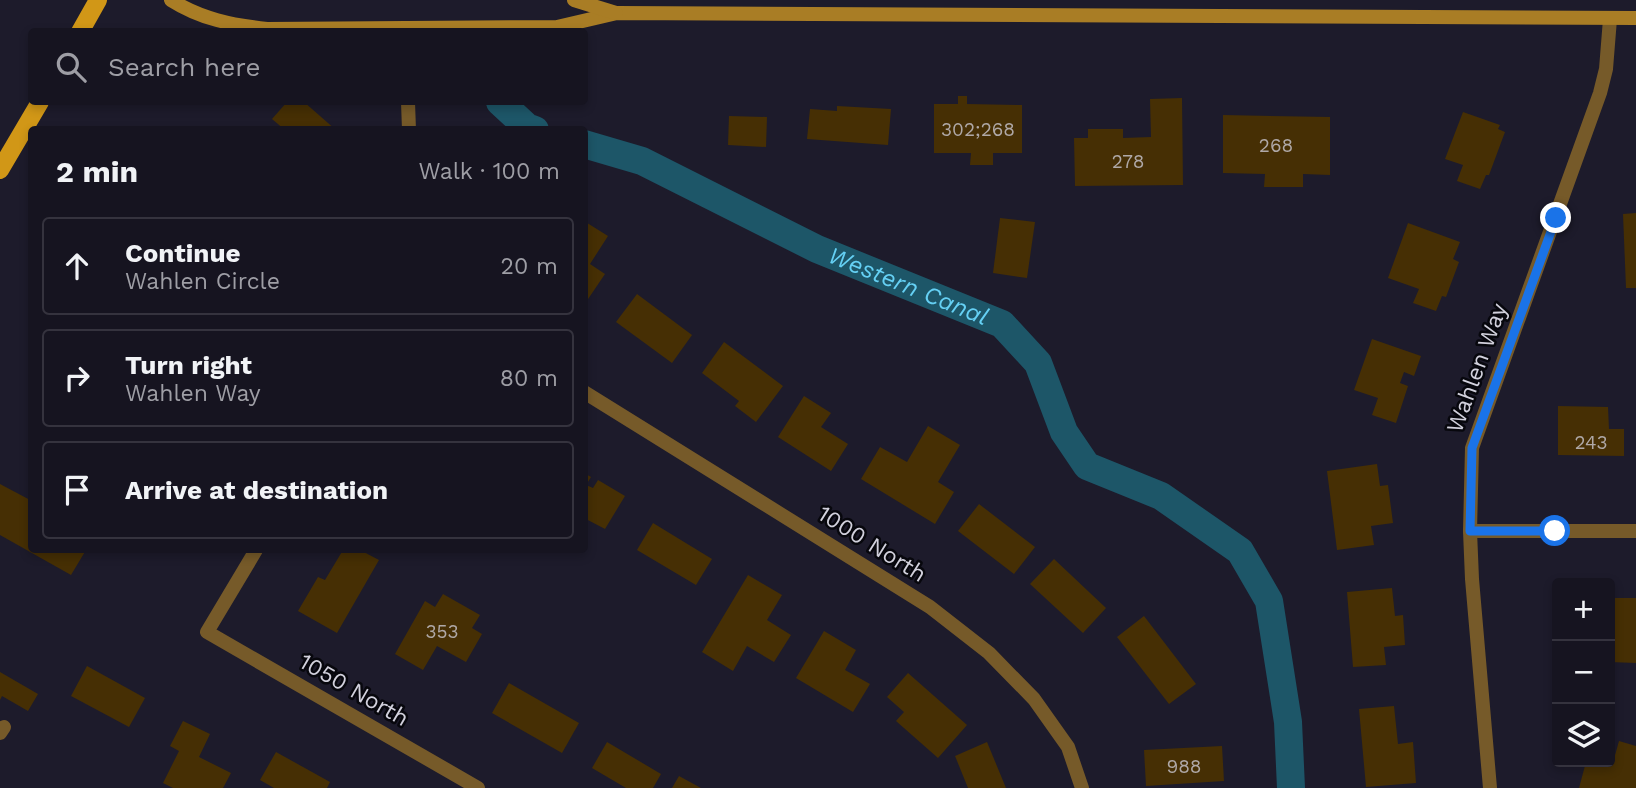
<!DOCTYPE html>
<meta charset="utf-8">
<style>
body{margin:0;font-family:"Work Sans",sans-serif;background:#1f1d29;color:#f1f3f6}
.controls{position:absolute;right:21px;bottom:21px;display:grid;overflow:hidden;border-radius:7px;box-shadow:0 4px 10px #0003}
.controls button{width:63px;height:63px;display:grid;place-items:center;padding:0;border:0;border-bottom:2px solid #35333e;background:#161420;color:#f1f3f6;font:35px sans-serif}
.stop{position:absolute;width:21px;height:21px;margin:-16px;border:5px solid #1a73e8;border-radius:50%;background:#fff}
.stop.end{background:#1a73e8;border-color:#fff;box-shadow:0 2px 7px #0008}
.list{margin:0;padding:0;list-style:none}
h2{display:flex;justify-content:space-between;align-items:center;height:91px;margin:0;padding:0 28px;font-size:30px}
h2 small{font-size:23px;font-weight:400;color:#9e9ea5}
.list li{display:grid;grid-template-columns:46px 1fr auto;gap:21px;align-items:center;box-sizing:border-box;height:98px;margin:0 14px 14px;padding:0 14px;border:2px solid #35333e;border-radius:7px}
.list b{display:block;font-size:26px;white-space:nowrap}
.list p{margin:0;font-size:23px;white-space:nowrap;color:#9e9ea5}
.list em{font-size:23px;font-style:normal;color:#9e9ea5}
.icon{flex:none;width:38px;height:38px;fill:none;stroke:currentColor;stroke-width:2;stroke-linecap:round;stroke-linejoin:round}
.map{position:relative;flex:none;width:1636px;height:788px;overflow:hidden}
.search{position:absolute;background:#161420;box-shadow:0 4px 10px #0003;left:28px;top:28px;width:560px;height:77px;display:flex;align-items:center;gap:18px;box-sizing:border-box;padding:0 24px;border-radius:7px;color:#9e9ea5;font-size:26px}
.panel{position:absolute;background:#161420;box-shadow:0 4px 10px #0003;left:28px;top:126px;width:560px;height:427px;border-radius:7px}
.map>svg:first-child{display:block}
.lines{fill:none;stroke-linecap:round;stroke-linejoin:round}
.canal{stroke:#1d5668;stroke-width:28}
.building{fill:#462f04}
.service{stroke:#765a29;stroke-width:14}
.minor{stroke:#765a29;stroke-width:14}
.secondary{stroke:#a97d25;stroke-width:14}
.primary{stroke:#d19717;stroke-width:18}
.route{stroke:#1a73e8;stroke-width:9}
.labels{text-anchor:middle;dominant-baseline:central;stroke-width:5;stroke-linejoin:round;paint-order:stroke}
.number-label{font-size:19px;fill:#afa8a7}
.street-label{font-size:23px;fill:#d2d1dd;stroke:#07070d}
.water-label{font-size:24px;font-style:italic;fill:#65d0f4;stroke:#07070d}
</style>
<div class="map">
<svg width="1636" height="788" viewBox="0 0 1636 788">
<rect width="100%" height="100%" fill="#1d1b2b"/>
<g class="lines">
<g class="canal">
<polyline points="500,102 527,127 535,130"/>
<path id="s1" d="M584,144L642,161L817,249L1002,324L1038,363L1064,432L1087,466L1161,496L1240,551L1269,601L1288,722L1291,788"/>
</g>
</g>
<g class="building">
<polygon points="958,96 967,96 967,104 1022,105 1022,153 993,153 993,165 970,165 971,153 934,153 934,104 958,104"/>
<polygon points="1182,98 1183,185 1075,186 1074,138 1088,138 1088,129 1123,129 1123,138 1151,137 1150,99"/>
<polygon points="287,102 304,102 336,130 285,130 272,119"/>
<polygon points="837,106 891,109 888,145 807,139 810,109 837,111"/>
<polygon points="1463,112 1500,125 1498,129 1505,132 1489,175 1486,175 1480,189 1457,181 1463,165 1445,159"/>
<polygon points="1223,115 1330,117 1330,175 1303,174 1303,187 1264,187 1265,174 1223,173"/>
<polygon points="729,116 767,117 766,147 728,145"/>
<polygon points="1636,213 1636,288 1626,288 1623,214"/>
<polygon points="1000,218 1035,222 1027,278 993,273"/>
<polygon points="584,221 608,236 590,264 605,274 584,305"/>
<polygon points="1408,223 1460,242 1453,259 1459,262 1446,297 1442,296 1436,311 1413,303 1419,289 1388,278"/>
<polygon points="637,294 692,335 672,363 616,322"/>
<polygon points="1372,339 1421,356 1414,376 1404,372 1400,383 1408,386 1396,423 1372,415 1378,398 1354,390"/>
<polygon points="724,342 783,386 756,422 735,406 739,401 702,373"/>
<polygon points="804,396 831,413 821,427 848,444 831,471 778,437"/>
<polygon points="1558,406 1608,407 1609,429 1624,429 1624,456 1558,455"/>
<polygon points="928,426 960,445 938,482 954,492 935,524 861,479 880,447 907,462"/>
<polygon points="1377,464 1380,486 1388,485 1393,523 1371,526 1374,545 1337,550 1327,471"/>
<polygon points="584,473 591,477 586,485 593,488 598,480 625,496 605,529 584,518"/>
<polygon points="0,484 32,501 32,550 86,550 71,575 0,535"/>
<polygon points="979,504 1035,547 1014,574 958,531"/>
<polygon points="653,523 712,559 696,585 637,550"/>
<polygon points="343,550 360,550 379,560 337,633 298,611 318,577 325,580"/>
<polygon points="1054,559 1106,608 1083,633 1030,584"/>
<polygon points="748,575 782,595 767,620 791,635 774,662 747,646 733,671 702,652"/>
<polygon points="1392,588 1395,616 1403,615 1405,645 1384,647 1386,665 1353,667 1347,592"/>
<polygon points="443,594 480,615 472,628 482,634 466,662 437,646 423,670 395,654 425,601 435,607"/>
<polygon points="1610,598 1636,598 1636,663 1610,662"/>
<polygon points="1144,616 1196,684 1169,704 1117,637"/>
<polygon points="824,631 856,650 845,670 870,684 853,712 796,678"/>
<polygon points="87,666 145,698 129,727 71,696"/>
<polygon points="0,672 38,694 28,711 2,696 0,700"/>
<polygon points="908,673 967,725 938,758 896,721 904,712 887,697"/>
<polygon points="509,683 579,723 562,753 492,713"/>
<polygon points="1394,706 1398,744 1413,742 1416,783 1366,787 1359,709"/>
<polygon points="183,721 210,734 199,757 231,773 223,788 173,788 163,783 179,751 170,746"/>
<polygon points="1619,741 1636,746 1636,788 1579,788 1586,762 1597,762 1612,766"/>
<polygon points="607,742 661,774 653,788 626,788 592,768"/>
<polygon points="987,742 1006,788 968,788 955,756"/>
<polygon points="1222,746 1224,781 1146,786 1144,750"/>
<polygon points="276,752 330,782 327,788 274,788 260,780"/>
<polygon points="679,776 701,788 672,788"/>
</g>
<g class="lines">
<polyline class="service" points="0,733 4,727"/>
<g class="minor">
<polyline points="408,102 409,130"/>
<polyline points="584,392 930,607 989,653 1034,699 1068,747 1082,788"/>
<polyline points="1470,531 1636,531"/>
<polyline points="256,550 207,632 478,788"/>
<polyline points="1490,788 1472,579 1470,531 1472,448 1600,93 1606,69 1610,19"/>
</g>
<g class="secondary">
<path d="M171,0C201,19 232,25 267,29L557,27L617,13L1636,18"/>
<polyline points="574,0 616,13"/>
</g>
<g class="primary">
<polyline points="80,32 98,0"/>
<polyline points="0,170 40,102"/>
</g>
</g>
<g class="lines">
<polyline class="route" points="1555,531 1470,531 1472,448 1556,218"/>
</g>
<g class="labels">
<g class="number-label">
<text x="978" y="129">302;268</text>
<text x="1276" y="145">268</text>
<text x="1128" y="161">278</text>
<text x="1591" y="442">243</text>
<text x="442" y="631">353</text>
<text x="1184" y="766">988</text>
</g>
<g class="street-label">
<text transform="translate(1477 368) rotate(-70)">Wahlen Way</text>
<text transform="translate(872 544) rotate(32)">1000 North</text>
<text transform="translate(354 690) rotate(30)">1050 North</text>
</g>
<g class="water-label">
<text stroke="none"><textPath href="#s1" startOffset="355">Western Canal</textPath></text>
</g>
</g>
</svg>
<div class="controls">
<button>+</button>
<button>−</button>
<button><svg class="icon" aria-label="layers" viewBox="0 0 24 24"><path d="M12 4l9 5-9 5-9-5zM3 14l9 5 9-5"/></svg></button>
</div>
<div class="stop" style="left:1555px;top:531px"></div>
<div class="stop end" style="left:1556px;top:218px"></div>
<div class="search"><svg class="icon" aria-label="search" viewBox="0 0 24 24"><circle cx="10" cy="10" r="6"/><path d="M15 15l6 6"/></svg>Search here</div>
<section class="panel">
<h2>2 min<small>Walk · 100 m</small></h2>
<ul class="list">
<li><svg class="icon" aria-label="ahead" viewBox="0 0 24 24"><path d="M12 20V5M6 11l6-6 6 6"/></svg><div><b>Continue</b><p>Wahlen Circle</p></div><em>20 m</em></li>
<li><svg class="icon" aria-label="right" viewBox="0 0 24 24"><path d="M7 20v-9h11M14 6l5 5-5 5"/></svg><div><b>Turn right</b><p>Wahlen Way</p></div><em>80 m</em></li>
<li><svg class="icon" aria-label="arrive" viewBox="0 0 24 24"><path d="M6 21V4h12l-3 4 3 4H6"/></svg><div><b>Arrive at destination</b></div></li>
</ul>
</section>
</div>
